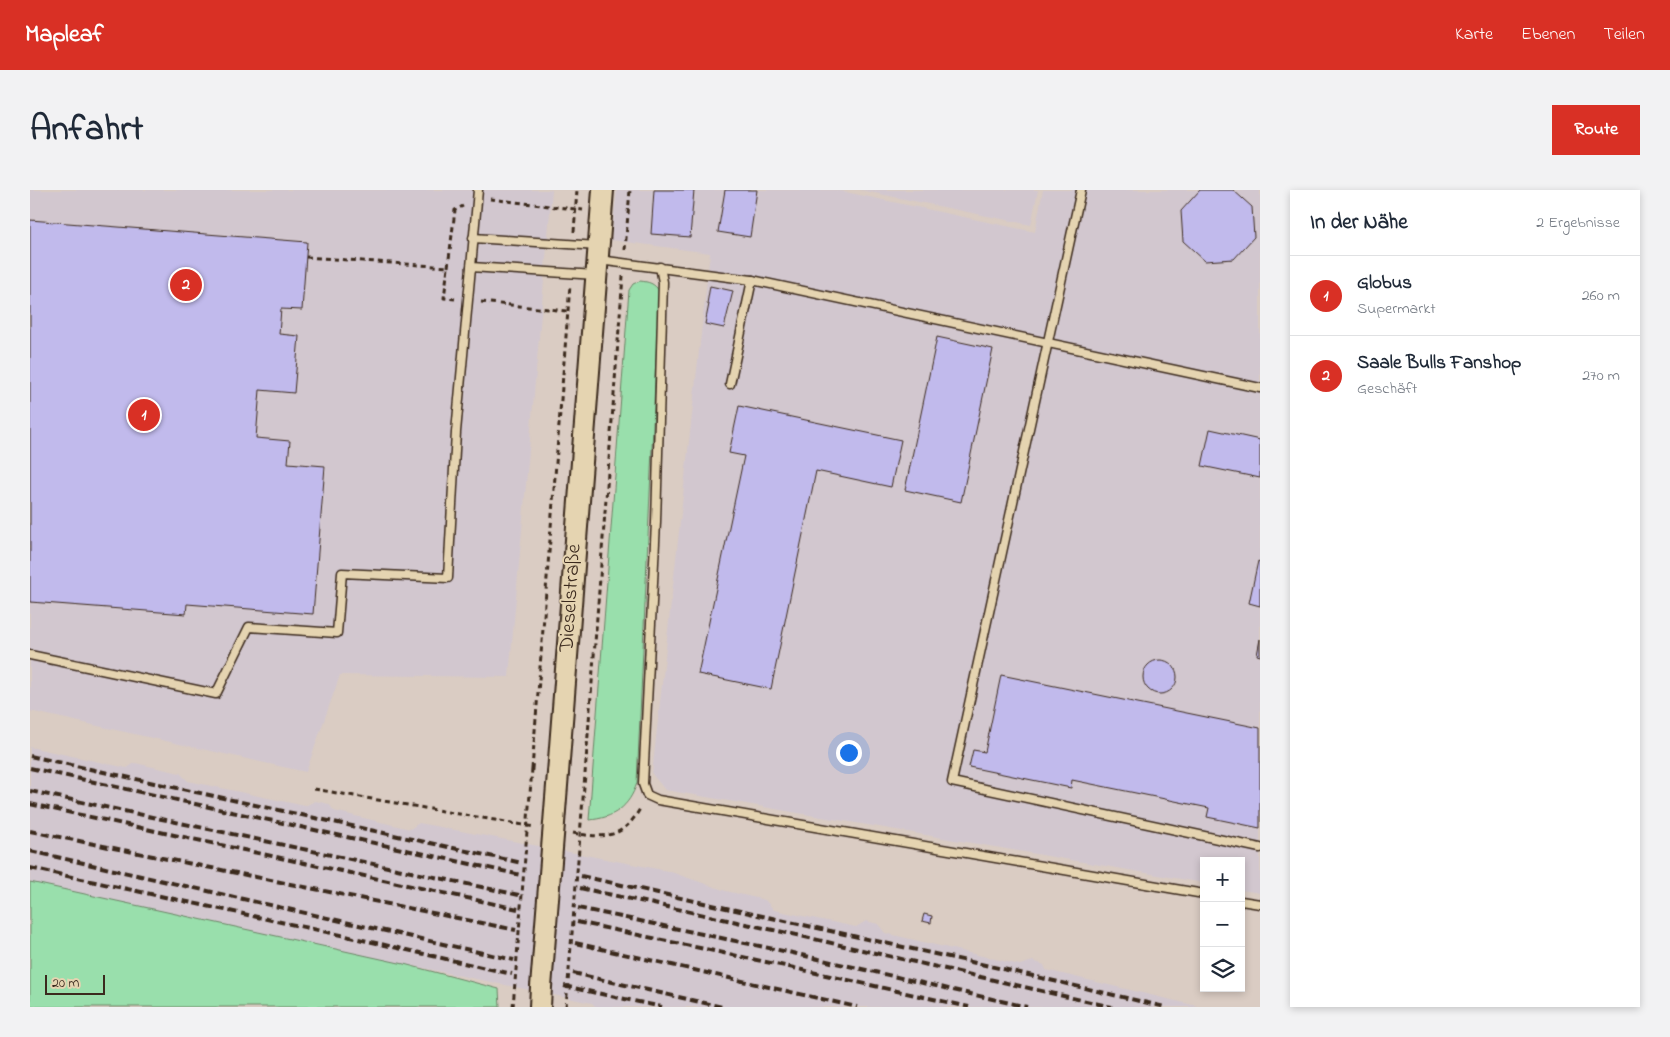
<!DOCTYPE html>
<html lang="de">
<meta charset="utf-8">
<style>
body{margin:0;font-family:"Indie Flower",sans-serif;background:#f2f2f3;color:#1f2937}
.controls{position:absolute;right:15px;bottom:15px;display:grid;overflow:hidden;border-radius:0px;box-shadow:0 2px 8px #0003}
.controls button{width:45px;height:45px;display:grid;place-items:center;padding:0;border:0;border-bottom:1px solid #e0e1e3;background:#fff;color:#1f2937;font:25px sans-serif}
.scale{position:absolute;left:15px;bottom:12px;width:60px;box-sizing:border-box;padding-left:5px;border:2px solid #3b2a1e;border-top:0;font-size:14px;line-height:18px;white-space:nowrap;color:#3b2a1e;-webkit-text-stroke:4px #e5d4b1;paint-order:stroke}
.you{position:absolute;left:818px;top:562px;width:18px;height:18px;margin:-12px;border:4px solid #fff;border-radius:50%;background:#1a73e8;box-shadow:0 0 0 8px #1a73e833}
.badge{display:grid;place-items:center;width:32px;height:32px;border-radius:50%;background:#d93025;color:#fff;font-size:16px;font-weight:700}
.pin{position:absolute;translate:-50% -50%;border:2px solid #fff;box-shadow:0 1px 5px #0006}
.list{margin:0;padding:0;list-style:none}
h2{display:flex;justify-content:space-between;align-items:center;height:65px;margin:0;padding:0 20px;font-size:21px}
h2 small{font-size:16px;font-weight:400;color:#747a83}
.list li{display:grid;grid-template-columns:32px 1fr auto;gap:15px;align-items:center;box-sizing:border-box;height:80px;padding:0 20px;border-top:1px solid #e0e1e3}
.list b{display:block;font-size:19px;white-space:nowrap}
.list p{margin:0;font-size:16px;white-space:nowrap;color:#747a83}
.list em{font-size:16px;font-style:normal;color:#747a83}
.icon{flex:none;width:28px;height:28px;fill:none;stroke:currentColor;stroke-width:2;stroke-linecap:round;stroke-linejoin:round}
.map{position:relative;flex:none;width:1230px;height:817px;overflow:hidden;border-radius:0px}
header{display:flex;align-items:center;gap:30px;box-sizing:border-box;height:70px;padding:0 25px;background:#d93025;color:#fff}
header strong{font-size:24px}
nav{display:flex;gap:28px;margin-inline-start:auto;font-size:18px}
.intro{display:flex;align-items:center;justify-content:space-between;box-sizing:border-box;height:120px;padding:0 30px}
h1{margin:0;font-size:35px}
.button{padding:12px 22px;border-radius:0px;background:#d93025;color:#fff;font-size:18px;font-weight:700}
main{display:flex;gap:30px;padding:0 30px}
aside{flex:1;background:#fff;border-radius:0px;box-shadow:0 2px 8px #0003}
.map>svg:first-child{display:block}
.built{fill:#d2c7cf}
.green{fill:#99dfac;stroke:#6a8465}
.building{fill:#c1baec;stroke:#3b2a1e}
.lines{fill:none;stroke-linecap:round;stroke-linejoin:round}
.service-casing{stroke:#3b2a1e;stroke-width:11}
.tertiary-casing{stroke:#3b2a1e;stroke-width:24}
.path{stroke:#3b2a1e;stroke-width:3;stroke-dasharray:5 4;stroke-linecap:butt}
.service{stroke:#e5d4b1;stroke-width:8}
.tertiary{stroke:#e5d4b1;stroke-width:20}
.rail{stroke:#3b2a1e;stroke-width:4;stroke-dasharray:8 4;stroke-linecap:butt}
.tertiary-bridge-casing{stroke:#3b2a1e;stroke-width:24;stroke-linecap:butt}
.path-bridge{stroke:#3b2a1e;stroke-width:3;stroke-dasharray:5 4;stroke-linecap:butt}
.tertiary-bridge{stroke:#e5d4b1;stroke-width:20}
.labels{text-anchor:middle;dominant-baseline:central;stroke-width:4;stroke-linejoin:round;paint-order:stroke}
.street-label{font-size:21px;fill:#3b2a1e;stroke:#e5d4b1}
</style>
<header>
<strong>Mapleaf</strong>
<nav><a>Karte</a><a>Ebenen</a><a>Teilen</a></nav>
</header>
<div class="intro"><h1>Anfahrt</h1><a class="button">Route</a></div>
<main>
<div class="map">
<svg width="1230" height="817" viewBox="0 0 1230 817">
<rect width="100%" height="100%" fill="#daccc3"/>
<filter id="ink" filterUnits="userSpaceOnUse"><feTurbulence type="fractalNoise" baseFrequency=".02" numOctaves="2"/><feDisplacementMap in="SourceGraphic" scale="10" xChannelSelector="R" yChannelSelector="G"/><feConvolveMatrix kernelMatrix="1 2 1 2 8 2 1 2 1" color-interpolation-filters="sRGB"/></filter>
<g filter="url(#ink)">
<g class="built">
<polygon points="0,0 522,0 479,487 310,485 276,582 0,521"/>
<polygon points="587,0 806,0 1005,42 1013,0 1230,0 1230,703 1211,700 1211,671 1174,671 1174,693 635,600 622,584 680,63 581,50"/>
<polygon points="830,0 1008,0 1001,35"/>
<polygon points="0,557 97,578 105,573 150,583 158,591 275,616 285,611 299,614 304,621 380,639 389,633 638,681 696,701 735,710 744,720 826,737 836,731 848,734 855,743 990,775 1003,771 1014,775 1016,780 1171,817 566,817 562,813 374,774 0,692"/>
</g>
<g class="green">
<path d="M610,91C619,92 624,93 629,101L607,593C599,617 584,628 559,630L599,100L603,94Z"/>
<polygon points="0,692 374,774 469,799 470,817 0,817"/>
</g>
<g class="building">
<polygon points="624,0 664,0 660,47 621,44"/>
<polygon points="695,0 727,0 720,47 688,42"/>
<polygon points="1170,0 1203,0 1222,17 1224,47 1204,69 1175,71 1153,51 1151,21"/>
<polygon points="0,30 277,52 272,120 251,119 249,144 269,146 264,203 230,200 226,248 260,251 258,273 295,276 283,424 157,414 156,424 0,412"/>
<polygon points="680,96 703,101 694,138 675,134 679,114 677,114"/>
<polygon points="907,147 963,159 931,312 875,300"/>
<polygon points="709,216 871,250 861,297 786,281 741,499 668,484 714,266 699,263"/>
<polygon points="1180,239 1230,250 1230,288 1172,276"/>
<polygon points="1228,371 1230,372 1230,416 1219,413"/>
<polygon points="1230,449 1230,466 1227,465"/>
<circle cx="1130" cy="487" r="17"/>
<polygon points="971,485 1230,538 1230,638 1177,627 1179,618 1042,590 1041,598 939,577 943,560 955,562"/>
<polygon points="894,724 902,726 901,733 892,731"/>
</g>
<g class="lines">
<g class="service-casing">
<g id="service">
<polyline points="1051,0 922,592 1230,658"/>
<polyline points="443,48 568,56"/>
<polyline points="569,70 722,90 1230,198"/>
<polyline points="441,77 566,85"/>
<polyline points="630,77 633,92 626,332 613,594 617,605 628,610 1174,704"/>
<polyline points="700,194 722,90"/>
<polyline points="0,465 186,504 219,437 307,443 312,383 418,388 426,242 448,0"/>
<polyline points="1211,711 1230,714"/>
</g>
</g>
<g class="tertiary-casing">
<g id="tertiary">
<polyline points="528,583 573,0"/>
<polyline points="510,817 511,797"/>
</g>
</g>
<g class="path">
<polyline points="460,9 553,20"/>
<polyline points="544,42 547,0"/>
<polyline points="595,60 600,0"/>
<polyline points="276,67 418,77 414,108 425,109"/>
<polyline points="418,77 425,20 433,16"/>
<polyline points="451,112 537,121"/>
<polyline points="502,579 540,95"/>
<polyline points="555,584 593,86"/>
<polyline points="284,599 505,637"/>
<path d="M543,643C575,649 594,648 611,617"/>
</g>
<use href="#service" class="service"/>
<use href="#tertiary" class="tertiary"/>
<g class="rail">
<polyline points="0,566 492,673"/>
<polyline points="0,578 491,685"/>
<polyline points="0,601 489,705"/>
<polyline points="0,614 488,719"/>
<polyline points="0,641 486,740"/>
<polyline points="0,661 484,770"/>
<polyline points="0,678 311,745 482,784"/>
<polyline points="551,686 973,779 1135,817"/>
<polyline points="550,698 762,744 1082,817"/>
<polyline points="548,718 758,762 997,817"/>
<polyline points="547,732 755,776 939,817"/>
<polyline points="545,753 827,817"/>
<polyline points="543,783 692,817"/>
<polyline points="534,796 632,817"/>
</g>
<g class="tertiary-bridge-casing">
<polyline id="tertiary-bridge" points="511,797 528,583"/>
</g>
<g class="path-bridge">
<polyline points="483,817 502,579"/>
<polyline points="536,817 555,584"/>
</g>
<use href="#tertiary-bridge" class="tertiary-bridge"/>
</g>
</g>
<g class="labels">
<g class="street-label">
<text transform="translate(541 408) rotate(-86)">Dieselstraße</text>
</g>
</g>
</svg>
<div class="controls">
<button>+</button>
<button>−</button>
<button><svg class="icon" aria-label="layers" viewBox="0 0 24 24"><path d="M12 4l9 5-9 5-9-5zM3 14l9 5 9-5"/></svg></button>
</div>
<div class="scale">20 m</div>
<div class="you"></div>
<div class="pin badge" style="left:114px;top:225px">1</div>
<div class="pin badge" style="left:156px;top:95px">2</div>
</div>
<aside>
<h2>In der Nähe<small>2 Ergebnisse</small></h2>
<ul class="list">
<li><span class="badge">1</span><div><b>Globus</b><p>Supermarkt</p></div><em>260 m</em></li>
<li><span class="badge">2</span><div><b>Saale Bulls Fanshop</b><p>Geschäft</p></div><em>270 m</em></li>
</ul>
</aside>
</main>
